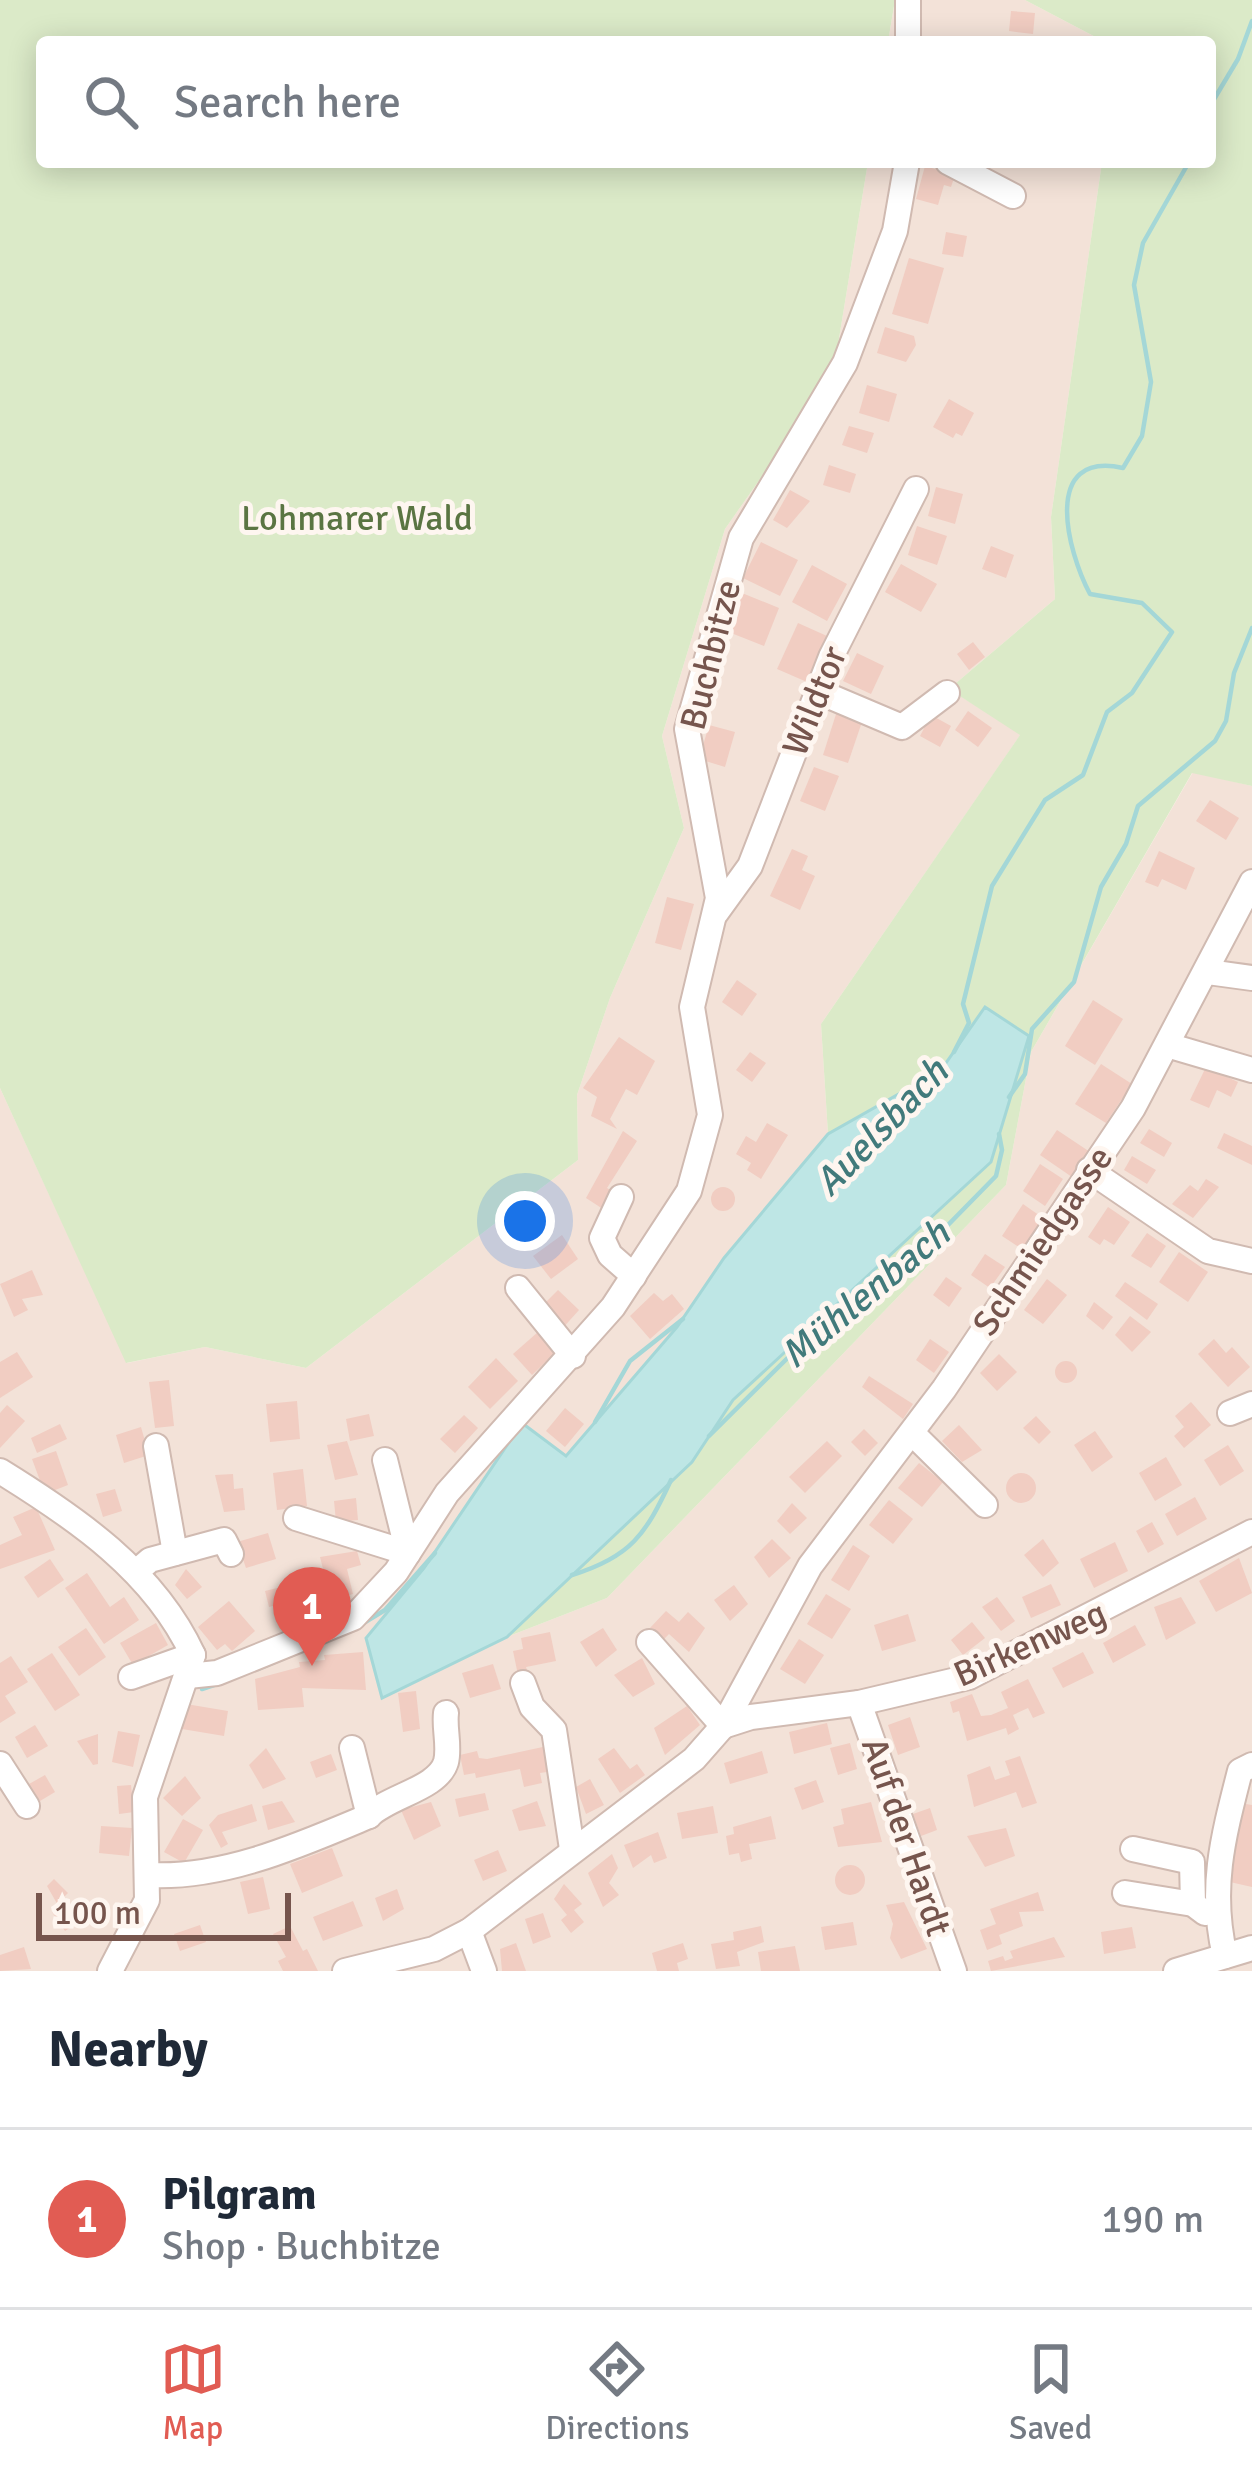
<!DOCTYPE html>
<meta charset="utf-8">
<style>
body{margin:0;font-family:Signika,sans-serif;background:#f2f2f3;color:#1f2937}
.scale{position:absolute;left:36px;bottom:30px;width:255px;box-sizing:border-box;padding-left:12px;border:6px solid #76554d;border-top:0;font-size:33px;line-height:42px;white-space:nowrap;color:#76554d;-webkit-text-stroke:9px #fef6f0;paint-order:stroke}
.you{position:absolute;left:525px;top:1221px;width:42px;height:42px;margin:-30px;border:9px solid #fff;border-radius:50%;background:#1a73e8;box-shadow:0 0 0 18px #1a73e833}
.badge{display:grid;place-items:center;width:78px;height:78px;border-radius:50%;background:#e15c53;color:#fff;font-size:39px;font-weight:700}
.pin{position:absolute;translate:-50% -99px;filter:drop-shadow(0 3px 6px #0008)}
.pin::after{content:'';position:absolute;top:63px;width:42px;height:36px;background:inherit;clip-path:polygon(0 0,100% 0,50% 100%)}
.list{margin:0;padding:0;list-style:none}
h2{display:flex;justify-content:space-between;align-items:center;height:156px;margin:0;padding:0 48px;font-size:51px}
h2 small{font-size:39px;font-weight:400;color:#747a83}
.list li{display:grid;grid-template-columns:78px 1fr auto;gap:36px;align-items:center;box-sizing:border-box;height:180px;padding:0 48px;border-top:3px solid #e0e1e3}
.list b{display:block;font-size:45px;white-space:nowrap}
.list p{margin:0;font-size:39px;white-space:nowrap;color:#747a83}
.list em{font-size:39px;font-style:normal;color:#747a83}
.icon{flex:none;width:66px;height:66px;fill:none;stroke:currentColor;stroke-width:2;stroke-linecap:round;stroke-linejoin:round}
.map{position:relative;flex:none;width:1252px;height:1971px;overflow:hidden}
.search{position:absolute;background:#fff;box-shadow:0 6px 30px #0003;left:36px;right:36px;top:36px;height:132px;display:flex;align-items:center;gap:30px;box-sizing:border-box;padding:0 42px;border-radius:12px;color:#747a83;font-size:45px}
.sheet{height:336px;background:#fff}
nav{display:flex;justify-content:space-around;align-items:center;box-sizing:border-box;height:168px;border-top:3px solid #e0e1e3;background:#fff;font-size:33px;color:#747a83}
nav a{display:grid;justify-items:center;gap:6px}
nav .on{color:#e15c53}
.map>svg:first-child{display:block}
.residential{fill:#f3e2d8}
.green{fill:#dbeac8}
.water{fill:#bee6e5;stroke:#a4d7d7;stroke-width:3}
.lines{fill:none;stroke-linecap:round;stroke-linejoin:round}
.stream{stroke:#a4d7d7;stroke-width:4.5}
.building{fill:#f1cdc2}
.minor-casing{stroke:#d0bab1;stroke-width:28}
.minor{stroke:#fff;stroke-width:24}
.labels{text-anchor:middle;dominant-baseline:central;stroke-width:10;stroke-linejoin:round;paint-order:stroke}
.park-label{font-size:36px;fill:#5a7542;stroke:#fef6f0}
.street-label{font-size:36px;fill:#76554d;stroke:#fef6f0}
.water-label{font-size:39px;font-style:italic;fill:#417a7b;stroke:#fef6f0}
</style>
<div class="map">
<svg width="1252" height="1971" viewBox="0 0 1252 1971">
<rect width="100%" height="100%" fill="#fcf2e9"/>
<g class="residential">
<polygon points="895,0 1025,0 1105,42 888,42"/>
<polygon points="868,162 1102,162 1051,517 1055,599 949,689 1021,734 821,1024 828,1134 724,1258 677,1327 565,1456 523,1423 424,1568 366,1638 383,1698 507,1637 607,1598 1006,1185 1031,1052 1193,772 1252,786 1252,1971 0,1971 0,1088 127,1363 205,1347 306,1368 578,1160 577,1095 610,998 684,828 662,736 725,529 833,375"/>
</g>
<g class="green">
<polygon points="0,0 895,0 888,42 42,42 42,162 868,162 833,375 725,529 662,736 684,828 610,998 577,1095 578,1160 306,1368 205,1347 126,1363 0,1088"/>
<polygon points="1025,0 1252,0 1252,786 1192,773 1031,1052 1006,1185 607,1598 507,1637 692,1462 985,1007 941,1070 828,1134 821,1024 1020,735 949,689 1055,599 1051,517 1102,162 1210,162 1210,42 1105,42"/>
</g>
<polygon class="water" points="985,1007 1029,1036 991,1162 733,1400 692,1462 507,1637 382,1698 366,1638 424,1568 522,1423 566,1456 677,1327 724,1258 828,1134 941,1070"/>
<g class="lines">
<g class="stream">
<polyline points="1210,106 1238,59 1252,21"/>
<path d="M954,1052L969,1023L963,1004L992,886L1045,800L1083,775L1107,712L1132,693L1172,632L1142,603L1090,594C1067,551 1041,450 1123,468L1142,436L1151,382L1134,285L1143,243L1189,162"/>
<polyline points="1009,1097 1025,1074 1032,1029 1074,982 1101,887 1126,844 1138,806 1215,741 1226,721 1234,673 1252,628"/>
<polyline points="595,1422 630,1361 683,1319"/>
<polyline points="709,1436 834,1312 898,1276 996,1176 1002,1150 999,1134"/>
<path d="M572,1575C631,1557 646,1534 671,1480"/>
<polyline points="362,1624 385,1610 435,1553"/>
<polyline points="258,1669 347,1632"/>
<polyline points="202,1689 214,1685"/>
</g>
</g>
<g class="building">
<polygon points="1011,11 1035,13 1033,34 1009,31"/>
<polygon points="925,166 955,175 951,187 944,185 938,205 916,199"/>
<polygon points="946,232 967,236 963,257 942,254"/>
<polygon points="909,258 944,268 928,324 892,314"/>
<polygon points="885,327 914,336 916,345 906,362 877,353"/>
<polygon points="867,385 897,394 889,422 859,413"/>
<polygon points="949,399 974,413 962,436 956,433 953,438 933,427"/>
<polygon points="849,426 874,433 867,453 842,445"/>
<polygon points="829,465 856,474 850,493 823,485"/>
<polygon points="936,487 963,494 955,524 928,516"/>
<polygon points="790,490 810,501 787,528 773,520"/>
<polygon points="917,526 947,536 937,565 908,555"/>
<polygon points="761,542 798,560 780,596 743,578"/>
<polygon points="991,546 1014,555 1006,578 982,569"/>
<polygon points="901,564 937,584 921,612 885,592"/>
<polygon points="812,565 847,584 827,621 792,602"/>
<polygon points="742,593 779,608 764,646 726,631"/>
<polygon points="798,623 827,636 807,682 777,669"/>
<polygon points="973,642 985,657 969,670 957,654"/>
<polygon points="857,653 884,666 871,694 843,681"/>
<polygon points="837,711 863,719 848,763 823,755"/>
<polygon points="968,711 992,728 978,747 955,730"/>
<polygon points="931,715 951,726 940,747 920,736"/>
<polygon points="709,725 735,732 725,767 699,759"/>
<polygon points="814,767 839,776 825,811 800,801"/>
<polygon points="1210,800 1239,818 1226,840 1196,821"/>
<polygon points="792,849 808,856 802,870 815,876 800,910 770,896"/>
<polygon points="1159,851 1195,868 1186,890 1162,879 1158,887 1145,882"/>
<polygon points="667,897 694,904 681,950 655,943"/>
<polygon points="737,980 757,994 742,1016 722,1002"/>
<polygon points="1093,1000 1123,1019 1095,1065 1065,1046"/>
<polygon points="619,1037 655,1061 637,1095 626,1089 610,1119 617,1129 591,1116 597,1097 583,1088"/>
<polygon points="750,1052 766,1063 752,1082 736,1070"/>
<polygon points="1101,1064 1132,1084 1106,1123 1075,1104"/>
<polygon points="1206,1067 1238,1082 1231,1097 1217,1090 1209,1108 1190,1100"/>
<polygon points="767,1123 788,1135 761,1179 747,1170 751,1163 736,1154 746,1136 756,1142"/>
<polygon points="1149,1129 1172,1143 1164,1157 1140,1143"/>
<polygon points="1057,1130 1090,1152 1072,1177 1040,1155"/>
<polygon points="623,1131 637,1141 607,1188 617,1194 606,1211 586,1198"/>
<polygon points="1224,1133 1252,1146 1252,1165 1217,1148"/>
<polygon points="1132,1156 1156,1170 1147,1184 1124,1170"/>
<polygon points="1040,1164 1063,1179 1045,1206 1023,1191"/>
<polygon points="1206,1179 1219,1187 1193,1218 1172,1204 1190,1185 1198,1191"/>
<circle cx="723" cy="1199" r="12"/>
<polygon points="1023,1204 1043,1218 1022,1249 1002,1236"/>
<polygon points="1108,1207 1130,1222 1114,1245 1104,1239 1100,1245 1088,1237"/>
<polygon points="1147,1233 1166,1246 1151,1268 1131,1256"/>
<polygon points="562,1235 578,1259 551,1279 533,1256"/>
<polygon points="1179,1252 1208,1272 1188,1302 1159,1282"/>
<polygon points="985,1254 1005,1267 990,1288 971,1275"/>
<polygon points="32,1270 43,1295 22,1299 28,1310 14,1317 0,1284"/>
<polygon points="946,1277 962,1288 949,1307 933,1295"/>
<polygon points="1047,1279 1067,1295 1043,1324 1024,1310"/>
<polygon points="1125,1282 1158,1304 1147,1320 1115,1296"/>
<polygon points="558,1290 579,1310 561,1330 539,1309"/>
<polygon points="654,1293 663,1301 672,1294 684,1309 650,1339 630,1316"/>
<polygon points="1094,1302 1113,1317 1103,1330 1086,1316"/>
<polygon points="1130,1316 1151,1332 1132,1352 1115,1335"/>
<polygon points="538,1332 556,1352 532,1375 513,1354"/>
<polygon points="930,1339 949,1352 934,1373 916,1360"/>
<polygon points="1214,1339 1226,1353 1232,1347 1250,1367 1228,1387 1198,1354"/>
<polygon points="17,1352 33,1377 0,1398 0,1362"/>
<polygon points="999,1354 1017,1372 997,1391 980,1373"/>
<polygon points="496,1358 518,1381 490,1409 468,1387"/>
<circle cx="1066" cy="1372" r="11"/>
<polygon points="869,1376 913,1404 903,1419 862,1387"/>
<polygon points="169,1380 174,1426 155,1428 149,1382"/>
<polygon points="297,1401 300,1439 270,1442 266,1404"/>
<polygon points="1191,1402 1211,1425 1184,1448 1174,1436 1184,1427 1175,1416"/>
<polygon points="7,1405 25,1421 0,1448 0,1413"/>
<polygon points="565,1408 584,1424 565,1447 546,1431"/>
<polygon points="369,1414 374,1436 350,1441 346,1419"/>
<polygon points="464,1415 478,1428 455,1453 440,1439"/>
<polygon points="1036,1416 1051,1432 1039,1444 1023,1428"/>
<polygon points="60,1424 67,1439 37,1453 31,1438"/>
<polygon points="959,1425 982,1450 962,1462 942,1441"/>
<polygon points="141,1427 149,1455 124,1463 116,1435"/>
<polygon points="864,1429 878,1443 865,1456 851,1442"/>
<polygon points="1095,1431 1113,1457 1092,1472 1074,1445"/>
<polygon points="347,1441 358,1475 335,1480 327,1445"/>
<polygon points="827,1441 842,1456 805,1493 789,1477"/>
<polygon points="1228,1445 1244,1471 1220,1486 1204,1460"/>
<polygon points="56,1451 68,1485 45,1494 32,1459"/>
<polygon points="1166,1457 1182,1485 1155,1501 1139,1473"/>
<polygon points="919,1463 943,1482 922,1507 898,1488"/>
<polygon points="303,1469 307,1506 277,1510 273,1473"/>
<circle cx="1021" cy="1488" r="15"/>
<polygon points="233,1474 234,1489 243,1488 245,1510 224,1512 215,1475"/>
<polygon points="115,1489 122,1511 103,1517 96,1494"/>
<polygon points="1195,1497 1207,1519 1177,1536 1165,1514"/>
<polygon points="356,1498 358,1520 336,1522 334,1501"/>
<polygon points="889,1500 913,1519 893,1544 869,1525"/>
<polygon points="792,1503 807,1518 790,1534 777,1521"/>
<polygon points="36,1507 55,1550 0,1569 0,1545 22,1535 13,1517"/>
<polygon points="1152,1522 1164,1544 1148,1553 1136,1531"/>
<polygon points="268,1533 276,1559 246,1568 237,1542"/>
<polygon points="772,1539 791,1558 769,1578 754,1557"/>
<polygon points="1043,1539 1059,1563 1043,1577 1024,1555"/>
<polygon points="1115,1542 1128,1571 1094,1588 1080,1559"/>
<polygon points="853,1545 870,1556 849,1591 831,1580"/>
<polygon points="357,1551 361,1565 347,1569 353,1594 331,1600 320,1557"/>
<polygon points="1239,1558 1252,1593 1216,1612 1199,1581"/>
<polygon points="50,1559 64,1580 38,1598 24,1577"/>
<polygon points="186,1569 202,1587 187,1599 175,1585"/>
<polygon points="87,1573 110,1607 124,1597 139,1620 104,1644 65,1588"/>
<polygon points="297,1583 304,1611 284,1617 280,1604 269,1607 265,1591"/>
<polygon points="1051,1584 1061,1605 1031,1618 1022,1597"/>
<polygon points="734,1585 748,1604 730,1621 714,1600"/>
<polygon points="826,1594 851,1609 832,1639 807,1624"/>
<polygon points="997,1597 1015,1621 1001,1631 982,1607"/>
<polygon points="1181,1597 1196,1623 1166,1640 1154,1607"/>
<polygon points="229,1601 255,1631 232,1651 225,1644 217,1650 198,1627"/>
<polygon points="666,1611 679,1622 688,1612 705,1628 689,1652 669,1634 663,1640 650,1628"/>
<polygon points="908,1614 916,1641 882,1651 874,1625"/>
<polygon points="972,1622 985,1638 963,1655 951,1640"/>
<polygon points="156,1623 168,1645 133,1665 120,1643"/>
<polygon points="1135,1625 1146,1645 1113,1663 1103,1643"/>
<polygon points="86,1628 106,1657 79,1676 58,1647"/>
<polygon points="603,1628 617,1650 596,1667 580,1642"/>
<polygon points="550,1632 556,1661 526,1667 528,1673 518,1675 513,1651 523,1649 521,1638"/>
<polygon points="799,1639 824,1655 805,1684 780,1669"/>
<polygon points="363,1652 366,1690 302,1688 304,1707 258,1710 255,1679 300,1667 299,1662 325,1660 324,1655"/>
<polygon points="1083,1652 1094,1673 1063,1688 1052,1668"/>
<polygon points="52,1653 80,1695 55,1711 27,1669"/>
<polygon points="11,1656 28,1682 5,1696 16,1713 0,1723 0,1663"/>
<polygon points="642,1658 655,1684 633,1697 614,1675"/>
<polygon points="493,1664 501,1689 470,1698 462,1673"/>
<polygon points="1028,1679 1045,1713 1033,1718 1028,1708 1013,1715 1019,1729 1008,1735 1006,1728 967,1741 959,1711 953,1713 950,1702 972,1694 981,1716 991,1715 1008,1708 1001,1692"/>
<polygon points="416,1691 420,1729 403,1732 398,1693"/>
<polygon points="186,1704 228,1711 224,1736 182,1729"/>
<polygon points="687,1706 700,1725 665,1755 654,1728"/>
<polygon points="910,1717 920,1747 898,1755 888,1725"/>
<polygon points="827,1723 832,1744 794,1754 789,1732"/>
<polygon points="35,1725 48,1746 27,1758 15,1737"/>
<polygon points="118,1731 140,1735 133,1767 112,1762"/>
<polygon points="98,1734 98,1764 93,1765 77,1741"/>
<polygon points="850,1743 857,1769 838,1775 830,1748"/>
<polygon points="552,1745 554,1771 540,1773 542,1783 524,1787 520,1769 476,1778 475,1773 464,1775 460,1755 477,1751 479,1758 487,1759"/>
<polygon points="266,1748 286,1779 263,1789 249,1765"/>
<polygon points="614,1748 630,1769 637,1764 645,1775 620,1793 598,1759"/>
<polygon points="762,1751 768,1773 730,1784 724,1763"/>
<polygon points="331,1754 337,1770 316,1778 310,1762"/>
<polygon points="1020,1756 1037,1803 1022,1808 1016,1792 974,1807 967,1775 990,1766 995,1780 1010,1775 1005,1761"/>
<polygon points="45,1775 55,1792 40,1801 29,1784"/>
<polygon points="185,1776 201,1798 182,1816 163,1798"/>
<polygon points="590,1779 604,1805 586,1814 576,1787"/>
<polygon points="816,1780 824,1802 802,1810 794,1788"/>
<polygon points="131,1785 134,1812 119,1814 117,1786"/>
<polygon points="485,1793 489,1810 459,1817 455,1799"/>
<polygon points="282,1801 295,1822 268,1830 262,1806"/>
<polygon points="537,1801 546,1826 519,1831 512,1810"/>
<polygon points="431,1802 441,1826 414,1840 401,1810"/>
<polygon points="871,1802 882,1842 838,1847 833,1827 844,1824 841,1809"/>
<polygon points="1240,1803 1252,1805 1252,1887 1221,1880"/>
<polygon points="252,1804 257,1821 222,1832 228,1844 221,1848 209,1825 218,1815"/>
<polygon points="713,1806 718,1833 682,1839 677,1813"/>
<polygon points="930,1808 937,1830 921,1836 913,1814"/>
<polygon points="771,1816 776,1839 749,1844 752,1859 741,1862 739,1853 729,1855 726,1836 734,1834 733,1827"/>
<polygon points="183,1819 203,1830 184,1863 164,1852"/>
<polygon points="101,1826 132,1828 129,1856 99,1853"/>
<polygon points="1006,1828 1015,1856 985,1867 967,1836"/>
<polygon points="658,1832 667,1858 654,1863 651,1855 633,1868 624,1845"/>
<polygon points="332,1848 343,1876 302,1893 290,1864"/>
<polygon points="498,1850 507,1871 483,1881 474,1860"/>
<polygon points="612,1854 618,1868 609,1883 619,1895 603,1907 588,1873"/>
<circle cx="850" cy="1880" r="15"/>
<polygon points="263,1877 270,1909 248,1914 240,1882"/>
<polygon points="54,1879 68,1893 64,1897 77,1923 65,1931 52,1912 59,1907 47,1886"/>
<polygon points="564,1884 582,1904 574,1910 584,1922 571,1933 561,1920 567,1915 554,1899"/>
<polygon points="397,1889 404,1909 383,1921 375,1898"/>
<polygon points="1038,1892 1044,1911 1019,1912 1023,1926 999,1935 1002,1944 987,1950 980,1930 996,1924 990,1909"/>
<polygon points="353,1901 363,1926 323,1941 313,1917"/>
<polygon points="904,1902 927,1949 901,1959 890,1938 893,1924 886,1905"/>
<polygon points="543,1913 551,1937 533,1944 525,1919"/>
<polygon points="853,1922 857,1945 825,1950 821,1927"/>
<polygon points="200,1925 206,1942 180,1951 174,1934"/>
<polygon points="290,1926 303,1951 307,1949 318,1971 283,1971 278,1961 286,1957 273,1934"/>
<polygon points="761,1926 764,1942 737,1952 740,1966 716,1969 711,1944 734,1940 733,1932"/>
<polygon points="1132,1927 1136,1948 1104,1954 1101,1932"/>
<polygon points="1054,1937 1065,1957 991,1971 988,1961 1003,1956 1005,1961 1013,1958 1010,1951"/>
<polygon points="516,1943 526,1971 502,1971 500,1949"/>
<polygon points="683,1943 688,1959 677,1963 679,1971 657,1971 652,1953"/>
<polygon points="795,1946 800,1971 761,1971 758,1952"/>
<polygon points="24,1947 31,1969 0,1971 0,1955"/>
</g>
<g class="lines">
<g class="minor-casing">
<g id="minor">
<polyline points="908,42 908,0"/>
<polyline points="948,162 1013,196"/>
<polyline points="817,691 902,727 947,693"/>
<polyline points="716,913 750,866 831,657 916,489"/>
<polyline points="1208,972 1252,978"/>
<polyline points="1167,1045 1252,1070"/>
<polyline points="1089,1170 1208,1251 1252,1261"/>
<polyline points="621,1197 602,1238 610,1255 634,1276"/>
<polyline points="518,1288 573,1356"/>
<polyline points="1230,1413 1252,1404"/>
<polyline points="912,1433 985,1505"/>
<polyline points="156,1446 175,1553"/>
<polyline points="385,1460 408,1553"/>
<path d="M0,1471C76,1518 154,1571 193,1655L145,1797L147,1900L110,1971"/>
<polyline points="296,1518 408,1553"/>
<polyline points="136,1572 150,1560 224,1540 231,1554"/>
<polyline points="649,1642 723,1726"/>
<polyline points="188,1676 217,1673 353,1618 396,1572 447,1493 613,1307 689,1191 710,1115 692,1007 718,898 687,729 741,538 845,363 895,231 907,162"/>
<polyline points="131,1677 193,1655"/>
<polyline points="523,1683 532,1707 554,1730 572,1849"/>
<polyline points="859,1703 954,1971"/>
<polyline points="723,1726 751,1717 859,1703 969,1677 1252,1532"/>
<polyline points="352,1748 369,1816"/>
<polyline points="0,1764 27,1806"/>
<polyline points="1133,1849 1192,1862 1193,1904"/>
<path d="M148,1875C224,1879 300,1845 369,1816C388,1796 438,1789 446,1762C450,1746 444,1729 446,1713"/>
<polyline points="1125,1893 1193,1904 1205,1913"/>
<polyline points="469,1931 484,1971"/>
<path d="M1225,1956C1209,1889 1223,1837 1240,1771L1252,1765"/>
<polyline points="345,1971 434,1949 469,1931 694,1759 723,1726 810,1566 944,1389 1133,1108 1252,882"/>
<polyline points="1176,1971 1252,1948"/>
</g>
</g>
<use href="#minor" class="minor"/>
</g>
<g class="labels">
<g class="park-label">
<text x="357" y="518">Lohmarer Wald</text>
</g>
<g class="street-label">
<text transform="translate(711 655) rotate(-76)">Buchbitze</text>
<text transform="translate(815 701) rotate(-68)">Wildtor</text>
<text transform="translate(1043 1241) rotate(-56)">Schmiedgasse</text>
<text transform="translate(1030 1644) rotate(-24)">Birkenweg</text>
<text transform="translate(906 1837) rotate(71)">Auf der Hardt</text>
</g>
<g class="water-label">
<text transform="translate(881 1127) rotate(-46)">Auelsbach</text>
<text transform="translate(865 1294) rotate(-40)">Mühlenbach</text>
</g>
</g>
</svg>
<div class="scale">100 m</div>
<div class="you"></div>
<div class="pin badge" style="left:312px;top:1666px">1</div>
<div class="search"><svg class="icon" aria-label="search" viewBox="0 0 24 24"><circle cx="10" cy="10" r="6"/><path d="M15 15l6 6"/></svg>Search here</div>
</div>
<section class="sheet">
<h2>Nearby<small></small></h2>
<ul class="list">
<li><span class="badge">1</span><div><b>Pilgram</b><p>Shop · Buchbitze</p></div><em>190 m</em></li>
</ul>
</section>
<nav>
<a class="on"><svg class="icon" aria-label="map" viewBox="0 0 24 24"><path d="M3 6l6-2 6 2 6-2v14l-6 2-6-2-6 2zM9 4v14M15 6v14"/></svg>Map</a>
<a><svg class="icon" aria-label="directions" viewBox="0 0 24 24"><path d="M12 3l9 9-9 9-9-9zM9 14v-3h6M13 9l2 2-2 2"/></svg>Directions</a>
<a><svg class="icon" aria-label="saved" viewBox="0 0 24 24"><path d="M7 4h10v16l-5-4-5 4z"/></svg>Saved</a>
</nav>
